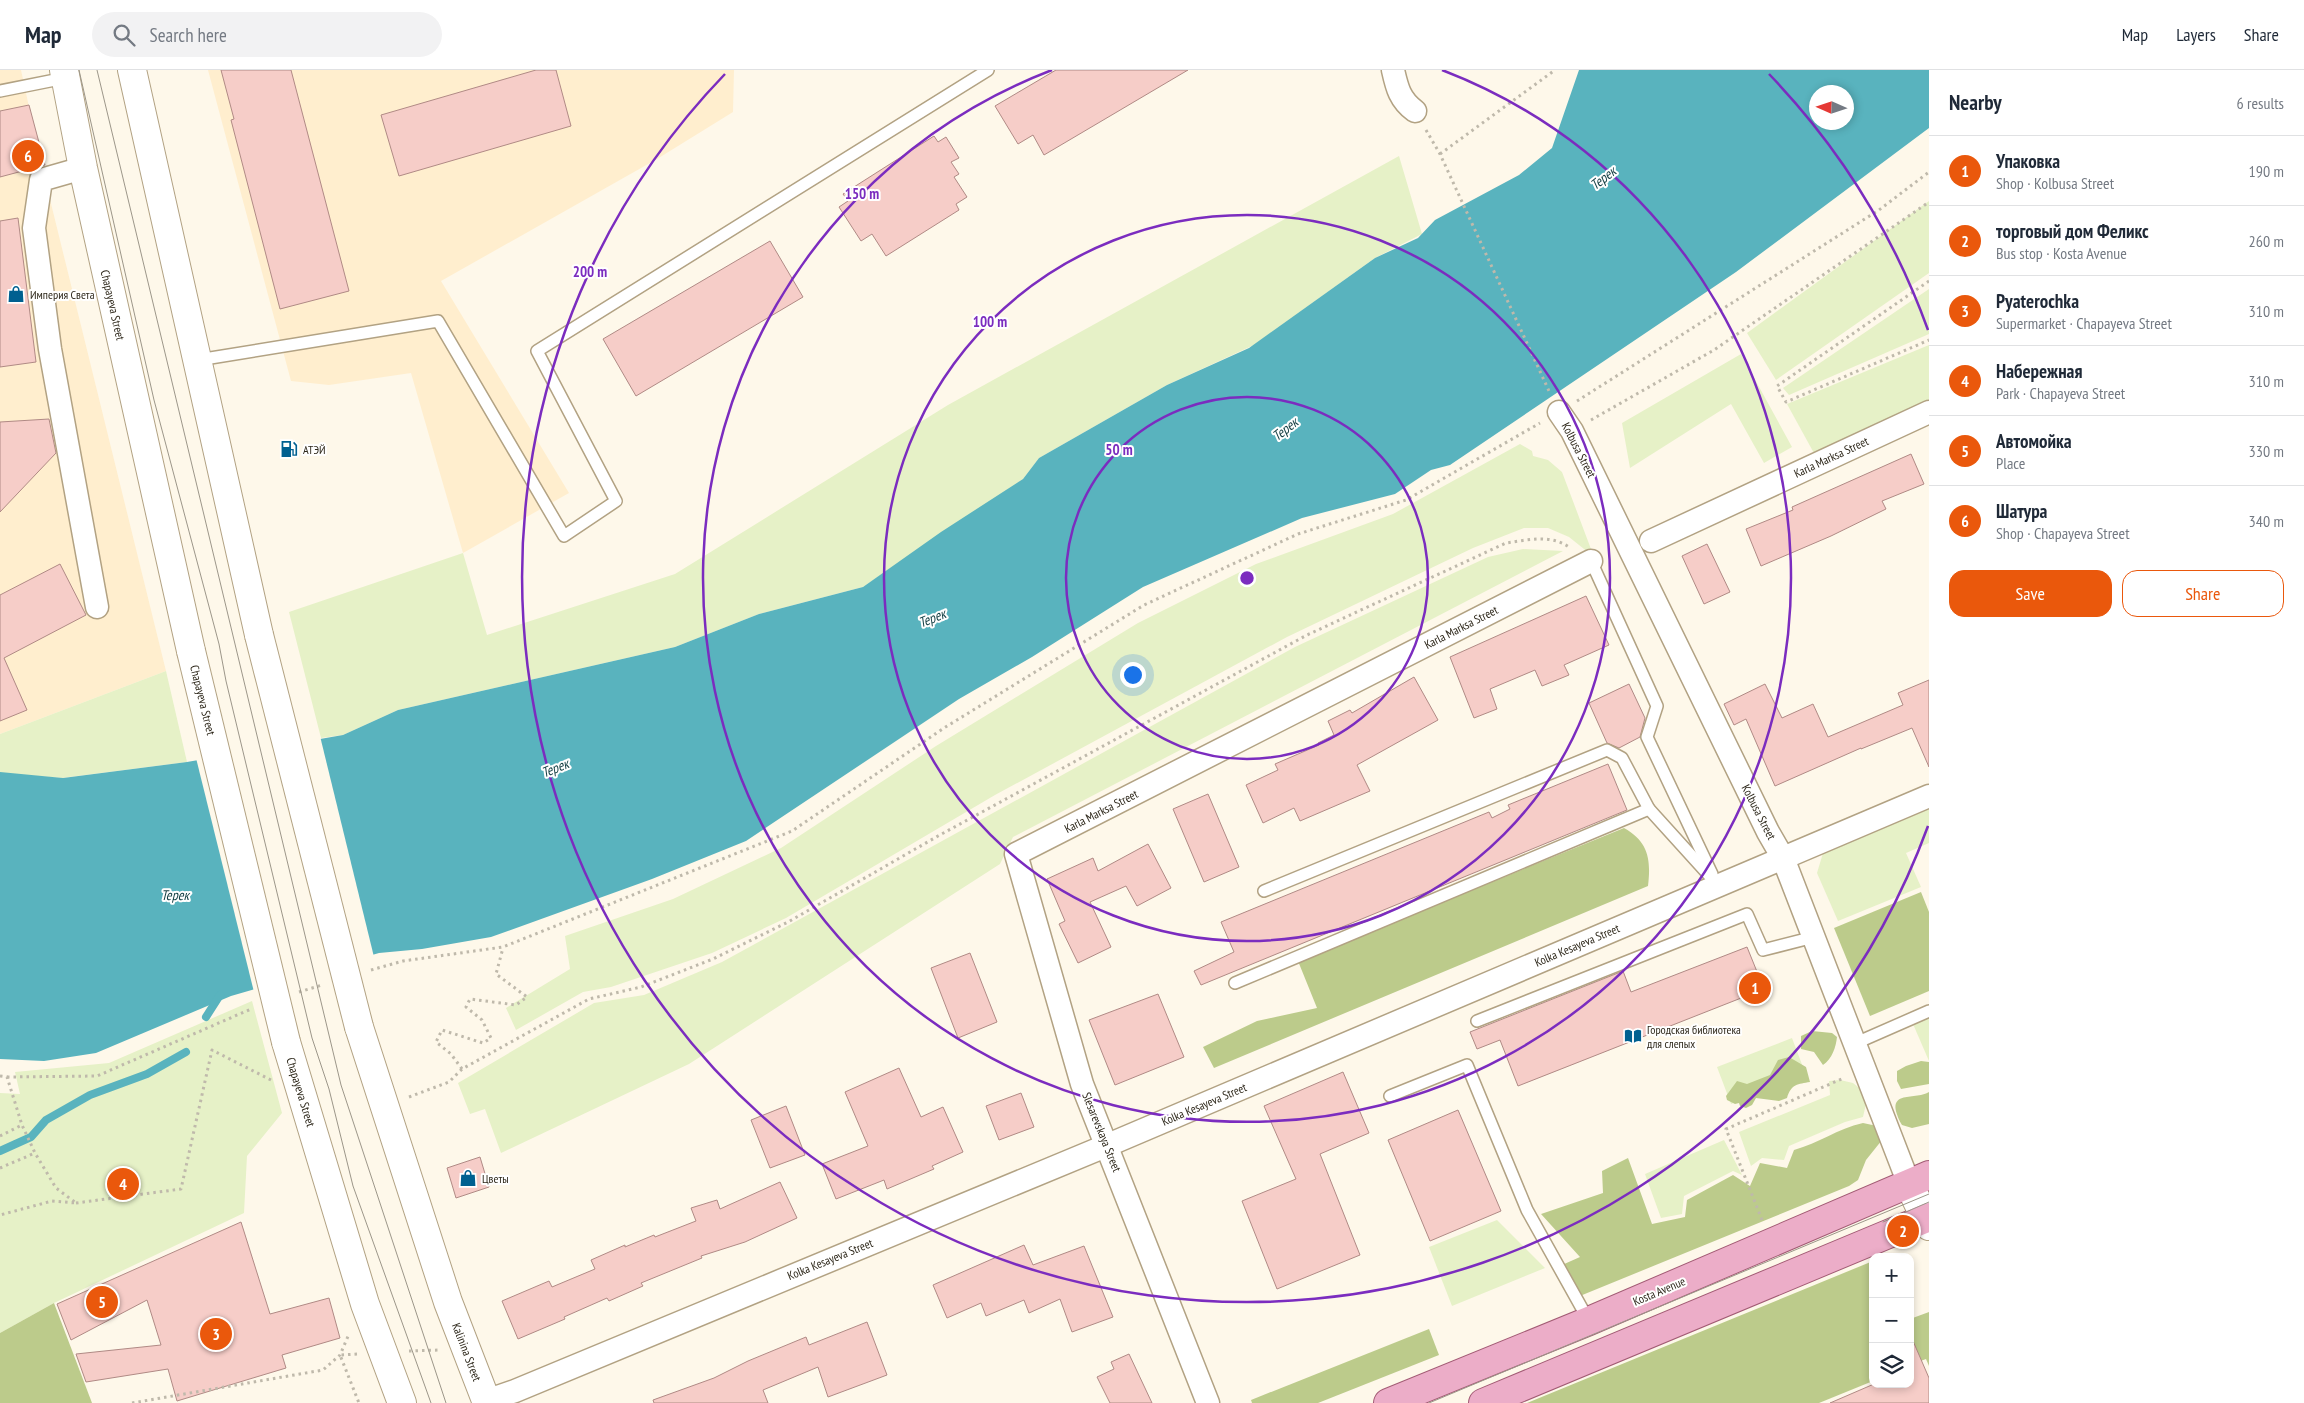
<!DOCTYPE html>
<meta charset="utf-8">
<style>
body{margin:0;font-family:"PT Sans Narrow",sans-serif;background:#f2f2f3;color:#1f2937}
.controls{position:absolute;right:15px;bottom:15px;display:grid;overflow:hidden;border-radius:10px;box-shadow:0 2px 8px #0003}
.controls button{width:45px;height:45px;display:grid;place-items:center;padding:0;border:0;border-bottom:1px solid #e0e1e3;background:#fff;color:#1f2937;font:25px sans-serif}
.compass{position:absolute;left:1809px;top:15px;width:45px;height:45px;border-radius:50%;background:#fff;box-shadow:0 2px 8px #0003;rotate:273deg}
.you{position:absolute;left:1132px;top:604px;width:18px;height:18px;margin:-12px;border:4px solid #fff;border-radius:50%;background:#1a73e8;box-shadow:0 0 0 8px #1a73e833}
.badge{display:grid;place-items:center;width:32px;height:32px;border-radius:50%;background:#ea580c;color:#fff;font-size:16px;font-weight:700}
.pin{position:absolute;translate:-50% -50%;border:2px solid #fff;box-shadow:0 1px 5px #0006}
.list{margin:0;padding:0;list-style:none}
h2{display:flex;justify-content:space-between;align-items:center;height:65px;margin:0;padding:0 20px;font-size:21px}
h2 small{font-size:16px;font-weight:400;color:#747a83}
.list li{display:grid;grid-template-columns:32px 1fr auto;gap:15px;align-items:center;box-sizing:border-box;height:70px;padding:0 20px;border-top:1px solid #e0e1e3}
.list b{display:block;font-size:19px;white-space:nowrap}
.list p{margin:0;font-size:16px;white-space:nowrap;color:#747a83}
.list em{font-size:16px;font-style:normal;color:#747a83}
.actions{display:flex;gap:10px;padding:15px 20px}
.actions a{flex:1;padding:11px 0;border:1px solid #ea580c;border-radius:15px;text-align:center;font-size:18px;color:#ea580c}
.actions .main{background:#ea580c;color:#fff}
.icon{flex:none;width:28px;height:28px;fill:none;stroke:currentColor;stroke-width:2;stroke-linecap:round;stroke-linejoin:round}
.map{position:relative;flex:none;width:1929px;height:1333px;overflow:hidden}
header{display:flex;align-items:center;gap:30px;box-sizing:border-box;height:70px;padding:0 25px;background:#fff;border-bottom:1px solid #e0e1e3}
header strong{font-size:24px}
nav{display:flex;gap:28px;margin-inline-start:auto;font-size:18px}
.search{width:350px;height:45px;background:#f2f2f3;display:flex;align-items:center;gap:12px;box-sizing:border-box;padding:0 18px;border-radius:28px;color:#747a83;font-size:19px}
main{display:flex}
aside{flex:1;background:#fff}
.map>svg:first-child{display:block}
.built{fill:#ffeece}
.green{fill:#e6f1c7}
.forest{fill:#bccb8b}
.water{fill:#59b3be;fill-rule:evenodd}
.pier{fill:#fef8ea}
.lines{fill:none;stroke-linecap:round;stroke-linejoin:round}
.stream{stroke:#59b3be;stroke-width:8}
.building{fill:#f6cdc8;stroke:#b08a85}
.lane-casing{stroke:#b2a283;stroke-width:14}
.street-casing{stroke:#b2a283;stroke-width:25}
.secondary-casing{stroke:#b2a283;stroke-width:30}
.primary-casing{stroke:#a25b74;stroke-width:30}
.path{stroke:#bfb9ab;stroke-width:3;stroke-dasharray:2.5 4;stroke-linecap:butt}
.lane{stroke:#fff;stroke-width:11}
.street{stroke:#fff;stroke-width:22}
.secondary{stroke:#fff;stroke-width:28}
.primary{stroke:#ecadc8;stroke-width:28}
.tram{stroke:#9c9689;stroke-width:1}
.secondary-bridge-casing{stroke:#b2a283;stroke-width:30;stroke-linecap:butt}
.secondary-bridge{stroke:#fff;stroke-width:28}
.ring{fill:none;stroke:#7b2cbf;stroke-width:2.5}
.labels{text-anchor:middle;dominant-baseline:central;stroke-width:4;stroke-linejoin:round;paint-order:stroke}
.poi-label{font-size:12px;fill:#2e281b;stroke:#fff;text-anchor:start}
.street-label{font-size:12px;fill:#2e281b;stroke:#fff}
.water-label{font-size:14px;font-style:italic;fill:#133e43;stroke:#fff}
.centre{fill:#7b2cbf;stroke:#fff;stroke-width:2.5}
.ring-label{font-size:15px;text-anchor:middle;font-weight:bold;fill:#7b2cbf;stroke:#fff;stroke-width:4;stroke-linejoin:round;paint-order:stroke}
</style>
<header>
<strong>Map</strong>
<div class="search"><svg class="icon" aria-label="search" viewBox="0 0 24 24"><circle cx="10" cy="10" r="6"/><path d="M15 15l6 6"/></svg>Search here</div>
<nav><a>Map</a><a>Layers</a><a>Share</a></nav>
</header>
<main>
<div class="map">
<svg width="1929" height="1333" viewBox="0 0 1929 1333">
<rect width="100%" height="100%" fill="#fef8ea"/>
<g class="built">
<polygon points="0,0 21,0 42,97 166,601 0,664"/>
<polygon points="208,0 734,0 733,42 657,89 441,211 569,423 463,483 411,303 329,315 291,311"/>
</g>
<g class="green">
<polygon points="1399,86 1422,164 1375,188 1254,275 1167,315 1039,388 1023,409 863,517 759,544 675,577 398,640 343,665 321,668 289,542 463,483 487,565 675,504 948,335"/>
<polygon points="1929,131 1929,203 1776,310 1747,263"/>
<polygon points="1929,219 1929,264 1789,325 1783,318"/>
<polygon points="1929,275 1929,335 1815,385 1787,334"/>
<polygon points="1741,284 1792,377 1764,393 1731,334 1630,398 1622,353"/>
<polygon points="1520,374 1532,381 1533,386 1548,390 1562,402 1594,487 1569,467 1548,458 1524,458 1473,478 1287,567 995,725 786,848 712,883 611,917 583,922 516,960 506,938 570,899 565,866 673,829 781,778 936,676 1138,553 1256,494 1393,444"/>
<polygon points="1523,479 1563,481 1013,767 1000,794 689,994 501,1083 485,1039 470,1044 458,1013 594,933 644,925 722,892 1295,577 1488,487"/>
<polygon points="166,601 187,692 62,708 0,703 0,664"/>
<polygon points="1929,737 1929,773 1906,783 1921,817 1838,851 1817,803 1823,783"/>
<polygon points="252,931 282,1043 247,1086 244,1143 54,1233 0,1263 0,1023 20,1024 15,1002 109,993"/>
<polygon points="1929,947 1929,991 1913,954"/>
<polygon points="1792,968 1806,1005 1731,1034 1717,997"/>
<polygon points="1840,1010 1853,1013 1864,1022 1866,1034 1863,1047 1845,1052 1789,1076 1784,1090 1762,1088 1751,1096 1739,1062 1830,1025 1829,1011"/>
<polygon points="1724,1070 1742,1105 1733,1101 1684,1126 1682,1144 1661,1148 1645,1104"/>
<polygon points="1497,1150 1545,1198 1452,1236 1429,1177"/>
</g>
<g class="forest">
<path d="M1624,758C1649,772 1651,790 1648,816L1214,998L1203,977L1257,951L1317,938L1298,891Z"/>
<polygon points="1921,822 1929,842 1929,921 1870,946 1834,858"/>
<path d="M1812,961L1832,963L1837,967C1836,977 1832,989 1823,995L1814,982L1801,979V966Z"/>
<path d="M1789,987L1806,997L1810,1012C1798,1014 1791,1014 1787,1028L1779,1031L1756,1028L1752,1035L1746,1038L1740,1036L1739,1033L1735,1034L1727,1030L1726,1026L1737,1011L1747,1014L1770,1005L1778,990Z"/>
<polygon points="1921,991 1929,992 1929,1014 1901,1019 1897,1011 1897,1001 1906,996"/>
<path d="M1929,1022V1054L1912,1058L1902,1055C1882,1018 1914,1031 1929,1022Z"/>
<path d="M1863,1053L1877,1056L1882,1070L1866,1090L1858,1110L1849,1116L1575,1228L1553,1199L1580,1187L1541,1144L1603,1123L1602,1101L1628,1088L1652,1154L1685,1147L1687,1130L1733,1105L1750,1116L1760,1093L1787,1098L1794,1080C1819,1073 1837,1059 1863,1053Z"/>
<polygon points="1873,1191 1873,1311 1819,1333 1527,1333"/>
<polygon points="54,1233 92,1333 0,1333 0,1263"/>
<polygon points="1929,1242 1929,1296 1926,1289 1910,1295 1910,1249"/>
<polygon points="1429,1259 1439,1285 1318,1333 1252,1333 1251,1330"/>
</g>
<path class="water" d="M1579,0H1929V58L1736,202L1450,395L1431,400L1395,424L1302,448L1143,517L1032,587L959,629L746,771L652,809L491,867L422,879L379,883L231,926L96,983L44,991L0,989V702L63,708L187,692L343,665L398,640L675,577L759,544L863,517L941,462L1023,409L1039,388L1167,315L1249,278L1375,188L1418,168L1435,150L1519,105L1552,78ZM1816,22H1846V52H1816Z"/>
<polygon class="pier" points="320,666 374,887 254,922 196,688"/>
<g class="lines">
<g class="stream">
<polyline points="206,947 220,925"/>
<polyline points="0,1081 31,1067 46,1050 90,1025 147,1004 186,982"/>
</g>
</g>
<g class="building">
<polygon points="221,0 291,0 349,221 280,239 231,50 234,49"/>
<polygon points="536,0 556,0 571,56 399,106 381,45"/>
<polygon points="1056,0 1188,0 1044,85 1033,65 1018,74 995,36"/>
<polygon points="29,35 45,95 0,107 0,41"/>
<polygon points="934,66 938,72 946,67 959,88 951,92 959,104 954,107 967,127 956,134 959,140 886,186 872,164 861,171 839,137 848,131 843,124"/>
<polygon points="18,148 36,292 0,297 0,151"/>
<polygon points="770,171 803,227 636,326 603,269"/>
<polygon points="49,349 56,383 0,442 0,352"/>
<polygon points="1911,384 1924,414 1882,431 1886,439 1831,466 1761,496 1746,459 1793,440 1792,437"/>
<polygon points="1707,474 1730,522 1704,534 1682,486"/>
<polygon points="60,494 86,545 4,588 27,640 0,651 0,525"/>
<polygon points="1586,526 1609,575 1564,595 1569,605 1542,616 1535,600 1490,619 1497,639 1474,648 1450,587"/>
<polygon points="1414,607 1438,650 1357,695 1370,721 1300,751 1294,738 1263,753 1246,715 1278,700 1275,694 1319,675 1318,673 1334,665 1328,651 1350,640 1352,643"/>
<polygon points="1929,610 1929,697 1912,658 1861,679 1861,678 1775,716 1746,649 1734,655 1724,634 1765,614 1782,648 1813,634 1828,667 1903,635 1898,623"/>
<polygon points="1629,614 1645,648 1640,667 1619,678 1607,673 1589,633"/>
<polygon points="1608,694 1627,740 1201,915 1194,901 1234,882 1221,852 1489,742 1492,748 1510,739 1508,735"/>
<polygon points="1208,724 1239,797 1204,812 1173,739"/>
<polygon points="1148,774 1171,818 1137,836 1126,816 1090,832 1111,877 1078,893 1059,854 1065,851 1047,809 1093,788 1098,801"/>
<polygon points="1747,877 1764,919 1518,1016 1500,970 1477,979 1470,962 1623,901 1631,922"/>
<polygon points="970,883 997,952 958,968 931,898"/>
<polygon points="1158,924 1184,987 1115,1015 1089,950"/>
<polygon points="899,998 921,1047 943,1037 963,1082 932,1096 934,1099 887,1119 884,1110 836,1129 822,1094 868,1076 845,1022"/>
<polygon points="1343,1002 1369,1063 1320,1084 1360,1185 1277,1219 1242,1131 1296,1109 1264,1036"/>
<polygon points="1021,1023 1034,1057 999,1070 986,1036"/>
<polygon points="786,1036 805,1085 770,1098 751,1050"/>
<polygon points="1458,1040 1501,1141 1430,1171 1388,1070"/>
<polygon points="480,1087 489,1117 456,1128 447,1098"/>
<polygon points="780,1112 797,1148 745,1172 701,1186 702,1188 641,1213 643,1216 609,1231 607,1228 564,1247 565,1249 518,1269 502,1231 549,1211 552,1217 595,1199 591,1190 625,1175 625,1177 654,1165 655,1167 696,1151 691,1138 717,1130 720,1139"/>
<polygon points="241,1152 270,1244 329,1228 340,1268 282,1285 286,1298 177,1331 168,1299 86,1312 76,1284 161,1275 147,1230 71,1270 57,1234"/>
<polygon points="1024,1175 1033,1195 1084,1176 1113,1247 1072,1262 1060,1229 1029,1243 1024,1230 986,1246 981,1233 947,1248 933,1215"/>
<polygon points="867,1252 887,1305 828,1327 818,1297 763,1320 768,1333 654,1333 653,1330 714,1308 748,1291 806,1267 809,1275"/>
<polygon points="1910,1264 1929,1308 1929,1333 1830,1333 1874,1314 1910,1314"/>
<polygon points="1129,1284 1152,1333 1110,1333 1097,1307 1114,1299 1111,1292"/>
</g>
<g class="lines">
<g class="lane-casing">
<g id="lane">
<polyline points="0,21 65,8"/>
<polyline points="198,290 438,251 564,466 616,431 537,281 988,0"/>
<polyline points="1591,491 1657,636 1647,667 1712,804"/>
<polyline points="1264,821 1607,680 1622,688 1649,739"/>
<polyline points="1235,913 1649,739 1717,814"/>
<polyline points="1477,951 1747,844 1763,880 1814,867"/>
<polyline points="1856,973 1929,941"/>
<polyline points="1390,1026 1467,995 1527,1140 1589,1251"/>
</g>
</g>
<g class="street-casing">
<g id="street">
<path d="M1393,0C1397,18 1400,30 1415,41"/>
<polyline points="83,98 41,110 34,158 50,279 97,537"/>
<polyline points="1559,342 1572,361 1768,762 1783,788 1909,1114"/>
<polyline points="1651,471 1929,342"/>
<polyline points="486,1331 515,1321 1108,1075 1929,726"/>
<polyline points="1208,1333 1082,1014 1016,784 1591,491"/>
</g>
</g>
<g class="secondary-casing">
<g id="secondary">
<polyline points="64,0 83,98 191,581"/>
<polyline points="132,0 259,565"/>
<polyline points="359,957 448,1232 487,1333"/>
<polyline points="286,972 365,1234 402,1333"/>
<polyline points="1909,1114 1929,1156"/>
</g>
</g>
<g class="primary-casing">
<g id="primary">
<polyline points="1388,1333 1589,1251 1929,1105"/>
<polyline points="1483,1333 1929,1147"/>
</g>
</g>
<g class="path">
<polyline points="1426,60 1440,84 1549,321"/>
<polyline points="1440,84 1555,0"/>
<polyline points="1929,211 1777,316 1786,332 1929,270"/>
<polyline points="1577,331 1879,140 1929,102"/>
<polyline points="1591,350 1714,280 1929,132"/>
<polyline points="371,900 403,891 503,877 792,761 944,658 1144,535 1298,464 1406,430 1540,353"/>
<polyline points="299,922 322,915"/>
<polyline points="462,999 451,984 436,972 442,960 483,973 491,968 482,950 466,937 470,929 516,935 527,927 496,904 503,878"/>
<polyline points="0,1006 7,1007 22,1055 35,1083 56,1118 76,1133 52,1131 0,1145"/>
<polyline points="7,1007 97,1006 251,939"/>
<path d="M409,1027L449,1012L462,999L589,929L641,917L713,889L788,852L938,766L1307,565L1506,473C1527,470 1550,464 1569,477"/>
<polyline points="0,1066 22,1055"/>
<polyline points="0,1098 35,1083"/>
<polyline points="76,1133 181,1119 212,980 271,1010"/>
<polyline points="1762,1150 1726,1059 1844,1008"/>
<polyline points="409,1281 440,1280"/>
<polyline points="357,1284 340,1285 359,1333"/>
<polyline points="132,1333 323,1300 340,1285 349,1264"/>
</g>
<use href="#lane" class="lane"/>
<use href="#street" class="street"/>
<use href="#secondary" class="secondary"/>
<use href="#primary" class="primary"/>
<g class="tram">
<polyline points="79,0 154,330 219,574 226,611 312,968 329,1019 353,1116 431,1333"/>
<polyline points="97,0 341,1015 446,1333"/>
<polyline points="1883,1152 1929,1132"/>
<polyline points="1429,1333 1929,1124"/>
</g>
<g class="secondary-bridge-casing">
<g id="secondary-bridge">
<polyline points="259,565 359,957"/>
<polyline points="191,581 286,972"/>
</g>
</g>
<use href="#secondary-bridge" class="secondary-bridge"/>
</g>
<g class="ring">
<circle cx="1247" cy="508" r="181"/>
<circle cx="1247" cy="508" r="363"/>
<path d="M1442 0A544 544 0 1 1 1052 0"/>
<path d="M1928 756A725 725 0 1 1 725 4M1769 4A725 725 0 0 1 1928 260"/>
</g>
<defs>
<g id="shop-bare" transform="scale(1.35)"><path d="M-5-2.5h2.3a2.7 3.5 0 0 1 5.4 0H5L5.5 6h-11ZM-1.5-2.5h3a1.5 2.3 0 0 0-3 0Z" fill="#006090" stroke="#fff" stroke-width="2.5" paint-order="stroke"/></g>
<g id="fuel-bare" transform="scale(1.35)"><path d="M-5.5-6h7V0h2V4h1.3V-2.5L3-4.5l.8-.8L6-3V5H2.5V1h-1V6h-7ZM-4.2-4.7v3.2H.2V-4.7Z" fill="#006090" stroke="#fff" stroke-width="2.5" paint-order="stroke"/></g>
<g id="library-bare" transform="scale(1.35)"><path d="M-6-4Q-3-5.5-.7-3.5V5Q-3 3-6 4ZM6-4Q3-5.5 .7-3.5V5Q3 3 6 4Z" fill="#006090" stroke="#fff" stroke-width="2.5" paint-order="stroke"/></g>
</defs>
<g fill-rule="evenodd">
<use href="#shop-bare" x="16" y="224"/>
<use href="#fuel-bare" x="289" y="379"/>
<use href="#library-bare" x="1633" y="966"/>
<use href="#shop-bare" x="468" y="1108"/>
</g>
<g class="labels">
<g class="poi-label">
<text x="30" y="224">Империя Света</text>
<text x="303" y="379">АТЭЙ</text>
<text x="1647" y="959">Городская библиотека<tspan x="1647" dy="14">для слепых</tspan></text>
<text x="482" y="1108">Цветы</text>
</g>
<g class="street-label">
<text transform="translate(113 235) rotate(77)">Chapayeva Street</text>
<text transform="translate(1579 380) rotate(63)">Kolbusa Street</text>
<text transform="translate(1831 387) rotate(-25)">Karla Marksa Street</text>
<text transform="translate(1461 557) rotate(-27)">Karla Marksa Street</text>
<text transform="translate(203 630) rotate(76)">Chapayeva Street</text>
<text transform="translate(1101 741) rotate(-27)">Karla Marksa Street</text>
<text transform="translate(1759 742) rotate(63)">Kolbusa Street</text>
<text transform="translate(1577 875) rotate(-23)">Kolka Kesayeva Street</text>
<text transform="translate(301 1022) rotate(73)">Chapayeva Street</text>
<text transform="translate(1204 1034) rotate(-23)">Kolka Kesayeva Street</text>
<text transform="translate(1102 1062) rotate(68)">Slesarevskaya Street</text>
<text transform="translate(830 1189) rotate(-22)">Kolka Kesayeva Street</text>
<text transform="translate(1659 1221) rotate(-23)">Kosta Avenue</text>
<text transform="translate(467 1282) rotate(69)">Kalinina Street</text>
</g>
<g class="water-label">
<text transform="translate(1603 108) rotate(-38)">Терек</text>
<text transform="translate(1285 359) rotate(-38)">Терек</text>
<text transform="translate(932 548) rotate(-22)">Терек</text>
<text transform="translate(555 698) rotate(-22)">Терек</text>
<text x="175" y="825">Терек</text>
</g>
</g>
<circle cx="1247" cy="508" r="8" class="centre"/>
<g class="ring-label">
<text x="862" y="129">150 m</text>
<text x="590" y="207">200 m</text>
<text x="990" y="257">100 m</text>
<text x="1119" y="385">50 m</text>
</g>
</svg>
<div class="controls">
<button>+</button>
<button>−</button>
<button><svg class="icon" aria-label="layers" viewBox="0 0 24 24"><path d="M12 4l9 5-9 5-9-5zM3 14l9 5 9-5"/></svg></button>
</div>
<svg class="compass" viewBox="-18 -18 36 36"><path d="M0-13l5 13h-10z" fill="#e53935"/><path d="M0 13l5-13h-10z" fill="#747a83"/></svg>
<div class="you"></div>
<div class="pin badge" style="left:1755px;top:918px">1</div>
<div class="pin badge" style="left:1903px;top:1161px">2</div>
<div class="pin badge" style="left:216px;top:1264px">3</div>
<div class="pin badge" style="left:123px;top:1114px">4</div>
<div class="pin badge" style="left:102px;top:1232px">5</div>
<div class="pin badge" style="left:28px;top:86px">6</div>
</div>
<aside>
<h2>Nearby<small>6 results</small></h2>
<ul class="list">
<li><span class="badge">1</span><div><b>Упаковка</b><p>Shop · Kolbusa Street</p></div><em>190 m</em></li>
<li><span class="badge">2</span><div><b>торговый дом Феликс</b><p>Bus stop · Kosta Avenue</p></div><em>260 m</em></li>
<li><span class="badge">3</span><div><b>Pyaterochka</b><p>Supermarket · Chapayeva Street</p></div><em>310 m</em></li>
<li><span class="badge">4</span><div><b>Набережная</b><p>Park · Chapayeva Street</p></div><em>310 m</em></li>
<li><span class="badge">5</span><div><b>Автомойка</b><p>Place</p></div><em>330 m</em></li>
<li><span class="badge">6</span><div><b>Шатура</b><p>Shop · Chapayeva Street</p></div><em>340 m</em></li>
</ul>
<div class="actions"><a class="main">Save</a><a>Share</a></div>
</aside>
</main>
